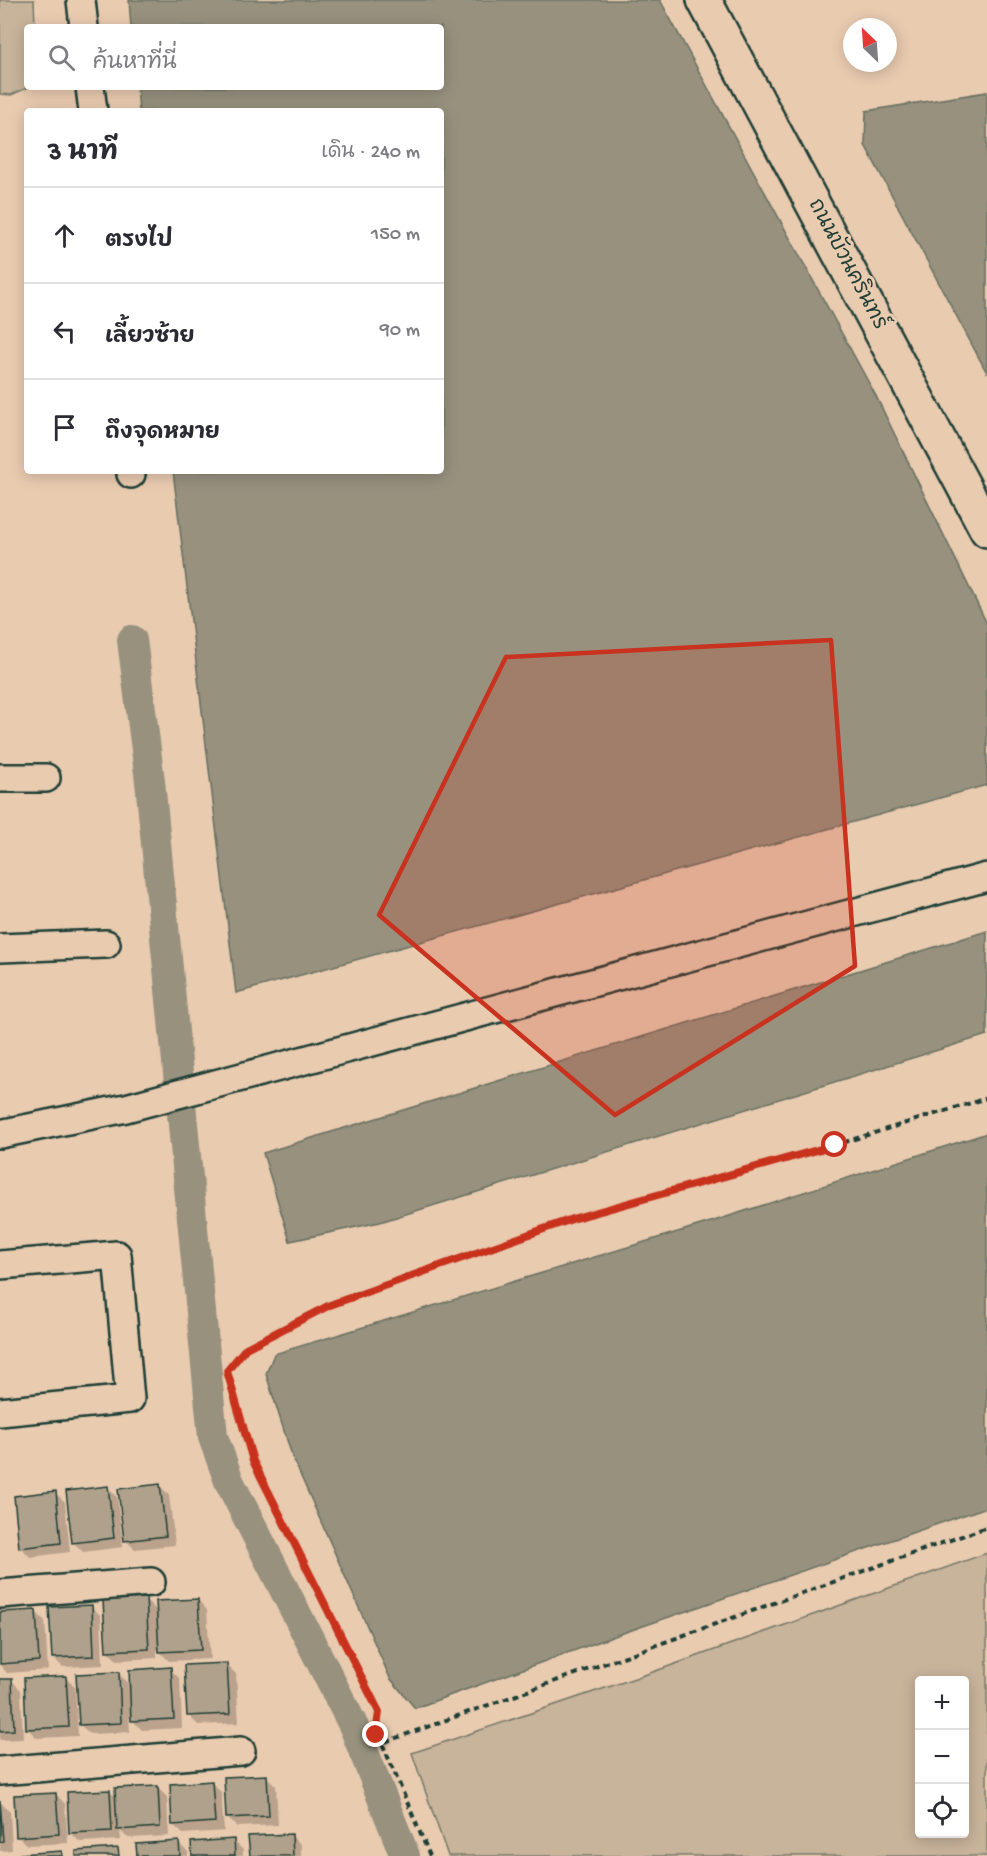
<!DOCTYPE html>
<html lang="th">
<meta charset="utf-8">
<style>
body{margin:0;font-family:"Gochi Hand","Playpen Sans Thai",sans-serif;background:#f7f7f7;color:#2b2b33}
.controls{position:absolute;right:18px;bottom:18px;display:grid;overflow:hidden;border-radius:6px;box-shadow:0 3px 15px #0003}
.controls button{width:54px;height:54px;display:grid;place-items:center;padding:0;border:0;border-bottom:2px solid #e1e1e2;background:#fff;color:#2b2b33;font:30px sans-serif}
.compass{position:absolute;left:843px;top:18px;width:54px;height:54px;border-radius:50%;background:#fff;box-shadow:0 3px 15px #0003;rotate:335deg}
.stop{position:absolute;width:18px;height:18px;margin:-14px;border:4px solid #c8321e;border-radius:50%;background:#fff}
.stop.end{background:#c8321e;border-color:#fff;box-shadow:0 2px 6px #0008}
.list{margin:0;padding:0;list-style:none}
h2{display:flex;justify-content:space-between;align-items:center;height:78px;margin:0;padding:0 24px;font-size:26px}
h2 small{font-size:20px;font-weight:400;color:#7c7c81}
.list li{display:grid;grid-template-columns:39px 1fr auto;gap:18px;align-items:center;box-sizing:border-box;height:96px;padding:0 24px;border-top:2px solid #e1e1e2}
.list b{display:block;font-size:22px;white-space:nowrap}
.list em{font-size:20px;font-style:normal;color:#7c7c81}
.icon{flex:none;width:33px;height:33px;fill:none;stroke:currentColor;stroke-width:2;stroke-linecap:round;stroke-linejoin:round}
.map{position:relative;flex:none;width:987px;height:1856px;overflow:hidden}
.search{position:absolute;background:#fff;box-shadow:0 3px 15px #0003;left:24px;top:24px;width:420px;height:66px;display:flex;align-items:center;gap:15px;box-sizing:border-box;padding:0 21px;border-radius:6px;color:#7c7c81;font-size:22px}
.panel{position:absolute;background:#fff;box-shadow:0 3px 15px #0003;left:24px;top:108px;width:420px;height:366px;border-radius:6px}
.map>svg:first-child{display:block}
.green{fill:#c8b39b;stroke:#747868;stroke-width:1.5;fill-rule:evenodd}
.water{fill:#97917e;stroke:#676f60;stroke-width:1.5}
.shadow{fill:#0003}
.lines{fill:none;stroke-linecap:round;stroke-linejoin:round}
.canal{stroke:#97917e;stroke-width:30}
.building{fill:#afa18b;stroke:#1f3d34;stroke-width:1.5}
.minor-casing{stroke:#1f3d34;stroke-width:32}
.tertiary-casing{stroke:#1f3d34;stroke-width:38}
.path{stroke:#1f3d34;stroke-width:4;stroke-dasharray:6 4.5;stroke-linecap:butt}
.minor{stroke:#e9cbb0;stroke-width:27}
.tertiary{stroke:#e9cbb0;stroke-width:33}
.route{stroke:#c8321e;stroke-width:8}
.marked{fill:#c8321e;fill-opacity:0.2;stroke:#c8321e;stroke-width:4.5;stroke-linejoin:round}
.labels{text-anchor:middle;dominant-baseline:central;stroke-width:6;stroke-linejoin:round;paint-order:stroke}
.street-label{font-size:21px;fill:#1f3d34;stroke:#e9cbb0}
</style>
<div class="map">
<svg width="987" height="1856" viewBox="0 0 987 1856">
<rect width="100%" height="100%" fill="#e9cbb0"/>
<filter id="ink" filterUnits="userSpaceOnUse"><feTurbulence type="fractalNoise" baseFrequency=".0167" numOctaves="2"/><feDisplacementMap in="SourceGraphic" scale="12" xChannelSelector="R" yChannelSelector="G"/><feConvolveMatrix kernelMatrix="1 2 1 2 8 2 1 2 1" color-interpolation-filters="sRGB"/></filter>
<g filter="url(#ink)">
<g class="green">
<polygon points="0,0 34,0 35,27 27,27 27,87 29,87 11,95 0,94"/>
<path d="M987,1553V1856H448L412,1753L650,1673ZM920,1680H964V1834H920Z"/>
</g>
<g class="water">
<polygon points="129,0 660,0 876,396 987,624 987,785 236,993 173,471 441,471 441,111 139,111 137,87 441,87 441,27 131,27"/>
<polygon points="987,92 987,373 865,145 866,111"/>
<polygon points="987,931 987,1035 380,1222 290,1241 263,1153"/>
<polygon points="987,1133 987,1507 623,1633 415,1708 390,1678 292,1456 266,1374 274,1354 714,1221"/>
</g>
<g class="shadow">
<polygon points="159,1485 169,1495 175,1545 135,1549 125,1540"/>
<polygon points="108,1488 117,1497 123,1547 83,1552 73,1542"/>
<polygon points="55,1493 65,1502 70,1552 30,1557 21,1547"/>
<polygon points="145,1599 158,1612 198,1600 207,1610 210,1659 169,1661 157,1649 157,1658 117,1660 107,1651"/>
<polygon points="91,1606 101,1616 103,1665 63,1667 53,1658"/>
<polygon points="36,1612 45,1621 48,1670 7,1673 0,1665 0,1614"/>
<polygon points="227,1665 236,1674 239,1723 198,1725 189,1716"/>
<polygon points="170,1669 180,1679 182,1728 142,1730 129,1717 130,1732 90,1734 80,1725 118,1673 131,1686"/>
<polygon points="66,1678 75,1687 78,1736 37,1738 28,1729"/>
<polygon points="11,1680 21,1690 23,1739 0,1740 0,1681"/>
<polygon points="266,1776 276,1786 278,1825 237,1827 227,1818"/>
<polygon points="212,1783 221,1792 224,1831 183,1834 173,1825"/>
<polygon points="157,1787 167,1797 169,1836 128,1838 120,1831 121,1840 80,1842 71,1833 109,1791 117,1798"/>
<polygon points="56,1794 65,1804 68,1843 27,1845 17,1836"/>
<polygon points="0,1802 10,1811 12,1850 0,1851"/>
<polygon points="291,1835 301,1845 301,1856 251,1856"/>
<polygon points="234,1841 243,1850 243,1856 194,1856"/>
<polygon points="178,1843 188,1852 188,1856 138,1856"/>
</g>
<g class="lines">
<polyline class="canal" points="132,640 150,781 213,1437 229,1481 354,1727 405,1856"/>
</g>
<g class="building">
<polygon points="160,1484 166,1536 124,1541 118,1489"/>
<polygon points="108,1486 114,1538 72,1543 66,1491"/>
<polygon points="56,1491 61,1543 19,1548 14,1496"/>
<polygon points="146,1598 149,1649 106,1651 103,1600"/>
<polygon points="198,1599 201,1650 159,1652 156,1601"/>
<polygon points="92,1605 94,1656 52,1658 49,1607"/>
<polygon points="36,1610 39,1661 0,1664 0,1612"/>
<polygon points="227,1663 230,1714 187,1716 184,1665"/>
<polygon points="171,1667 174,1719 131,1721 129,1670"/>
<polygon points="119,1672 121,1723 79,1725 76,1674"/>
<polygon points="66,1676 69,1727 26,1729 24,1678"/>
<polygon points="0,1679 12,1679 14,1730 0,1731"/>
<polygon points="267,1775 269,1816 226,1818 224,1777"/>
<polygon points="212,1781 215,1822 172,1825 170,1784"/>
<polygon points="158,1786 160,1827 117,1830 115,1788"/>
<polygon points="110,1790 112,1831 69,1833 67,1792"/>
<polygon points="56,1793 59,1834 16,1837 14,1795"/>
<polygon points="0,1800 3,1841 0,1842"/>
<polygon points="292,1834 293,1856 250,1856 248,1836"/>
<polygon points="234,1839 235,1856 192,1856 191,1842"/>
<polygon points="179,1841 180,1856 137,1856 136,1844"/>
<polygon points="118,1848 119,1856 76,1856 76,1851"/>
<polygon points="62,1851 63,1856 20,1856 20,1854"/>
</g>
<g class="lines">
<g class="minor-casing">
<g id="minor">
<polyline points="81,0 84,27"/>
<polyline points="90,87 93,111"/>
<polyline points="131,471 131,474"/>
<polyline points="0,778 46,778"/>
<polyline points="0,948 106,944"/>
<polyline points="0,1134 126,1108 987,877"/>
<polyline points="0,1265 117,1255 130,1399 0,1412"/>
<polyline points="0,1594 151,1582"/>
<polyline points="0,1771 241,1751"/>
</g>
</g>
<g class="tertiary-casing">
<polyline id="tertiary" points="704,0 987,530"/>
</g>
<g class="path">
<polyline points="382,1743 376,1735 379,1712 253,1461 227,1371 246,1348 330,1304 572,1219 835,1145 987,1098"/>
<polyline points="430,1856 382,1743 987,1527"/>
</g>
<use href="#minor" class="minor"/>
<use href="#tertiary" class="tertiary"/>
</g>
</g>
<g class="lines" filter="url(#ink)">
<polyline class="route" points="376,1735 379,1712 253,1461 227,1371 246,1348 330,1305 572,1219 835,1145"/>
</g>
<path class="marked" d="M831,640L855,966L615,1115L379,915L506,657Z"/>
<g class="labels">
<g class="street-label">
<text transform="translate(846 265) rotate(62)">ถนนบัวนครินทร์</text>
</g>
</g>
</svg>
<div class="controls">
<button>+</button>
<button>−</button>
<button><svg class="icon" aria-label="locate" viewBox="0 0 24 24"><circle cx="12" cy="12" r="6"/><path d="M12 2v4M12 18v4M2 12h4M18 12h4"/></svg></button>
</div>
<svg class="compass" viewBox="-18 -18 36 36"><path d="M0-13l5 13h-10z" fill="#e53935"/><path d="M0 13l5-13h-10z" fill="#7c7c81"/></svg>
<div class="stop" style="left:835px;top:1145px"></div>
<div class="stop end" style="left:376px;top:1735px"></div>
<div class="search"><svg class="icon" aria-label="search" viewBox="0 0 24 24"><circle cx="10" cy="10" r="6"/><path d="M15 15l6 6"/></svg>ค้นหาที่นี่</div>
<section class="panel">
<h2>3 นาที<small>เดิน · 240 m</small></h2>
<ul class="list">
<li><svg class="icon" aria-label="ahead" viewBox="0 0 24 24"><path d="M12 20V5M6 11l6-6 6 6"/></svg><div><b>ตรงไป</b></div><em>150 m</em></li>
<li><svg class="icon" aria-label="left" viewBox="0 0 24 24"><path d="M17 20v-9H6M10 6l-5 5 5 5"/></svg><div><b>เลี้ยวซ้าย</b></div><em>90 m</em></li>
<li><svg class="icon" aria-label="arrive" viewBox="0 0 24 24"><path d="M6 21V4h12l-3 4 3 4H6"/></svg><div><b>ถึงจุดหมาย</b></div></li>
</ul>
</section>
</div>
